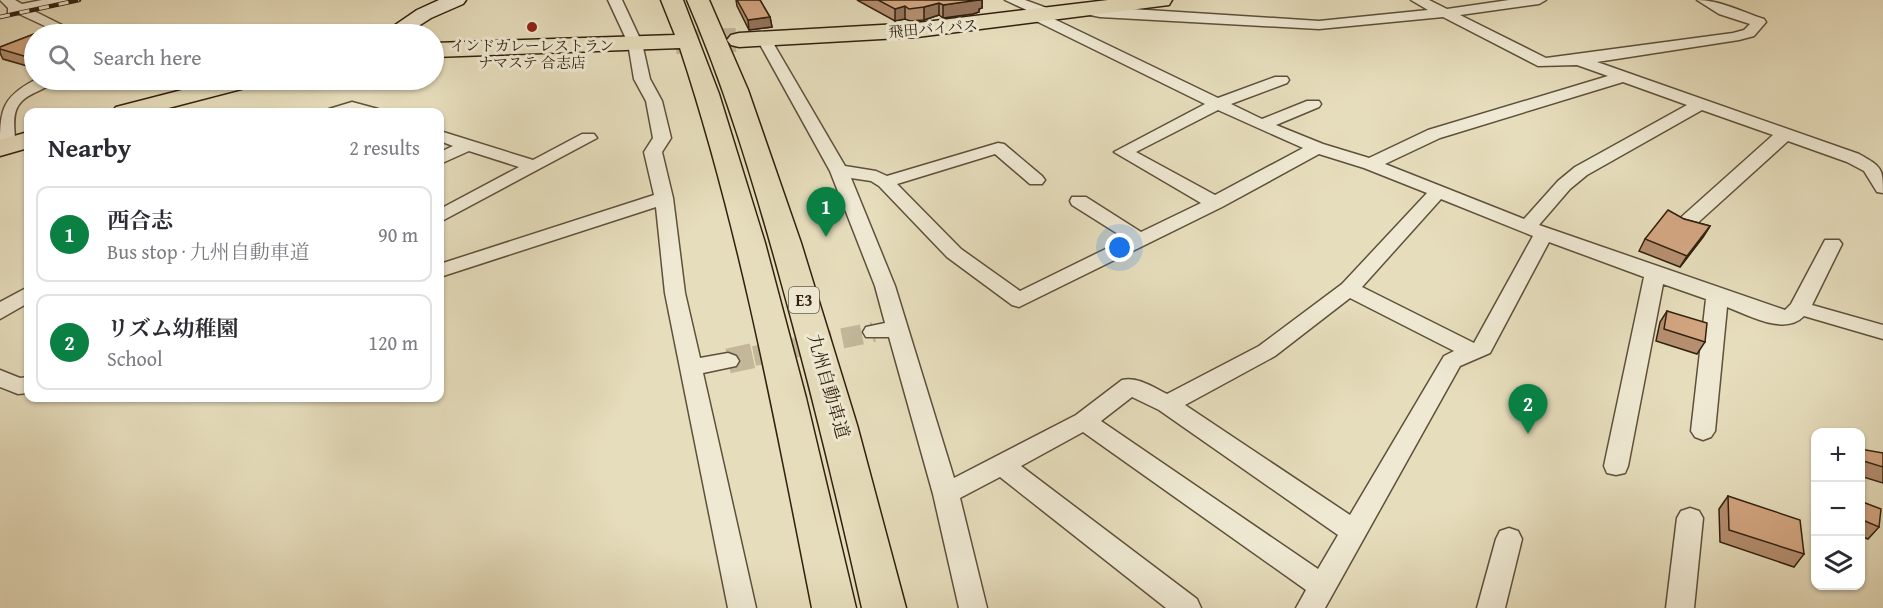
<!DOCTYPE html>
<meta charset="utf-8">
<style>
body{margin:0;font-family:"Gentium Book Plus","Noto Serif JP",serif;background:#f7f7f7;color:#2b2b33}
.controls{position:absolute;right:18px;bottom:18px;display:grid;overflow:hidden;border-radius:12px;box-shadow:0 2px 4px #0004}
.controls button{width:54px;height:54px;display:grid;place-items:center;padding:0;border:0;border-bottom:2px solid #e1e1e2;background:#fff;color:#2b2b33;font:30px sans-serif}
.you{position:absolute;left:1120px;top:248px;width:21px;height:21px;margin:-15px;border:4px solid #fff;border-radius:50%;background:#1a73e8;box-shadow:0 0 0 9px #1a73e833}
.badge{display:grid;place-items:center;width:39px;height:39px;border-radius:50%;background:#0b8043;color:#fff;font-size:20px;font-weight:700}
.pin{position:absolute;translate:-50% -50px;filter:drop-shadow(0 2px 3px #0008)}
.pin::after{content:'';position:absolute;top:32px;width:21px;height:18px;background:inherit;clip-path:polygon(0 0,100% 0,50% 100%)}
.list{margin:0;padding:0;list-style:none}
h2{display:flex;justify-content:space-between;align-items:center;height:78px;margin:0;padding:0 24px;font-size:26px}
h2 small{font-size:20px;font-weight:400;color:#7c7c81}
.list li{display:grid;grid-template-columns:39px 1fr auto;gap:18px;align-items:center;box-sizing:border-box;height:96px;margin:0 12px 12px;padding:0 12px;border:2px solid #e1e1e2;border-radius:12px}
.list b{display:block;font-size:22px;white-space:nowrap}
.list p{margin:0;font-size:20px;white-space:nowrap;color:#7c7c81}
.list em{font-size:20px;font-style:normal;color:#7c7c81}
.icon{flex:none;width:33px;height:33px;fill:none;stroke:currentColor;stroke-width:2;stroke-linecap:round;stroke-linejoin:round}
.map{position:relative;flex:none;width:1883px;height:608px;overflow:hidden}
.search{position:absolute;background:#fff;box-shadow:0 2px 4px #0004;left:24px;top:24px;width:420px;height:66px;display:flex;align-items:center;gap:15px;box-sizing:border-box;padding:0 21px;border-radius:33px;color:#7c7c81;font-size:22px}
.panel{position:absolute;background:#fff;box-shadow:0 2px 4px #0004;left:24px;top:108px;width:420px;height:294px;border-radius:12px}
.map>svg:first-child{display:block}
.lines{fill:none;stroke-linecap:round;stroke-linejoin:round}
.street-tunnel-far1{stroke:#c2b799;stroke-width:20;stroke-dasharray:20 10;stroke-linecap:butt}
.street-tunnel{stroke:#c2b799;stroke-width:25;stroke-dasharray:25 13;stroke-linecap:butt}
.highway-tunnel{stroke:#c2b799;stroke-width:24;stroke-dasharray:24 12;stroke-linecap:butt}
.street-casing{stroke:#5e503a;stroke-width:3}
.secondary-casing{stroke:#31210e;stroke-width:3}
.highway-casing{stroke:#31210e;stroke-width:3}
.street{fill:#efe9d3;fill-rule:evenodd}
.secondary{fill:#efe9d3;fill-rule:evenodd}
.highway{fill:#e6ddbc;fill-rule:evenodd}
.rail-casing{stroke:#31210e;stroke-width:4.5}
.rail{stroke:#efe9d3;stroke-width:3;stroke-dasharray:10;stroke-linecap:butt}
.wall{fill:#b58f70;stroke:#31210e;stroke-width:1.5}
.shaded-wall{fill:#94745b;stroke:#31210e;stroke-width:1.5}
.building{fill:#d3a682;stroke:#31210e;stroke-width:1.5}
.poi-dot{fill:#8f2418;stroke:#efe9d3;stroke-width:2}
.labels{text-anchor:middle;dominant-baseline:central;stroke-width:6;stroke-linejoin:round;paint-order:stroke}
.far-street-label{font-size:15px;fill:#31210e;stroke:#efe9d3}
.far-poi-label{font-size:15px;fill:#31210e;stroke:#efe9d3}
.shield{fill:#efe9d3;stroke:#6a5d49;stroke-width:1.5}
.shield-label{font-size:16px;font-weight:bold;fill:#31210e}
.street-label{font-size:18px;fill:#31210e;stroke:#efe9d3}
</style>
<div class="map">
<svg width="1883" height="608" viewBox="0 0 1883 608">
<rect width="100%" height="100%" fill="#e6ddbc"/>
<filter id="stains"><feTurbulence type="fractalNoise" baseFrequency=".00333" numOctaves="4"/><feColorMatrix values="0 0 0 0 .2 0 0 0 0 .09 0 0 0 0 .02 0 0 0 .5 -.17"/></filter>
<radialGradient id="worn" r=".72"><stop offset=".6" stop-color="#630" stop-opacity="0"/><stop offset="1" stop-color="#630" stop-opacity=".3"/></radialGradient>
<g class="lines">
<polyline class="street-tunnel-far1" points="754,356 874,332"/>
<polyline class="street-tunnel" points="728,361 761,354"/>
<polyline class="highway-tunnel" points="676,42 739,40"/>
<g class="street-casing">
<g id="street">
<polygon points="0,0 15,0 22,4 42,0 69,0 67,3 32,10 80,34 62,34 17,13 8,13 8,8"/>
<polygon points="608,0 622,0 642,43 650,79 662,101 671,138 662,152 673,198 685,293 700,358 728,353 736,356 739,361 736,366 703,373 756,608 728,608 665,293 656,207 440,277 440,264 654,195 644,152 653,138 646,101 634,79 628,43"/>
<path d="M1005,0H1025L1055,11L1057,14L1052,18L1218,98L1275,77H1287L1289,80L1287,83L1231,104L1262,119L1307,101H1319L1321,104L1319,107L1276,125L1323,144L1369,158L1428,130L1608,76L1577,65L1538,66L1443,17L1319,29L1100,17L1080,13L1078,10L1085,6L1319,21L1428,10L1411,0H1429L1447,9L1509,0H1546L1539,4L1460,15L1546,58L1733,33L1744,30L1750,24L1719,14L1697,0C1720,0 1742,12 1764,19L1766,22L1754,36L1739,40L1597,62L1859,154C1882,167 1883,168 1883,193L1877,192L1864,171L1847,162L1788,141L1692,228H1678L1675,224L1678,220L1773,135L1702,110L1587,175L1570,189L1539,225L1785,310L1791,304L1825,240H1839L1842,244L1812,305L1883,325V339L1804,316C1785,336 1748,315 1727,307L1715,431L1711,437L1703,440L1695,437L1691,431L1706,299L1663,284L1628,466L1625,473L1616,475L1607,473L1604,466L1644,277L1549,242L1490,353L1460,366L1325,608H1296L1306,590L1083,432L1021,466L1197,599L1201,608H1166L1000,477L960,498L987,608H959L933,494L889,337H866L863,332L866,327L885,323L875,286L830,171L757,39L764,35L769,36L845,166L876,171L887,176L998,143L1004,144L1042,176L1045,180L1042,184H1030L995,154L897,184L961,249L1020,291L1126,239L1072,205L1070,201L1072,197H1086L1141,232L1201,203L1114,152L1205,104L1032,19L1030,16L1033,13ZM1623,82L1687,105L1575,167L1558,181L1524,219L1385,164L1440,138ZM1218,110L1303,148L1215,195L1136,152ZM1319,154L1364,168L1427,193L1342,284L1259,346L1167,394C1153,387 1137,376 1122,380L1076,415L954,478L895,286L851,178L871,181L879,186L947,257L1012,305L1019,307L1222,207ZM1441,199L1533,236L1474,343L1362,287ZM1350,298L1454,351L1444,356L1350,515L1185,405L1275,356ZM1132,397L1159,410L1338,535L1318,569L1101,421Z"/>
<path d="M35,80H55C45,92 25,92 17,108C10,122 19,139 12,151H0C0,112 0,98 35,80Z"/>
<polygon points="352,102 378,109 380,112 327,112 329,109"/>
<polygon points="440,131 533,160 582,134 594,134 597,138 440,222 440,209 519,167 469,151 440,164 440,152 453,146 440,141"/>
<polygon points="28,287 28,303 0,319 0,302"/>
<polygon points="0,370 20,378 28,377 28,393 18,394 0,387"/>
<polygon points="1690,508 1699,511 1703,518 1694,608 1666,608 1677,518 1681,511"/>
<polygon points="1509,528 1518,531 1522,539 1505,608 1477,608 1496,539 1500,531"/>
</g>
</g>
<g class="secondary-casing">
<polygon id="secondary" points="439,0 466,0 463,4 431,18 406,34 382,34 417,10"/>
</g>
<g class="highway-casing">
<g id="highway">
<path d="M661,0H683L719,94L765,243L806,398L856,608H812C775,420 740,230 680,48L434,57V43L675,35Z"/>
<path d="M687,0H709L748,90L801,243L857,425L906,608H862C836,492 808,377 776,263C751,174 724,85 687,0Z"/>
<polygon points="1108,0 1172,0 1169,5 1161,6 917,37 739,47 731,45 727,40 731,35 739,33 917,23"/>
<polygon points="221,80 260,80 257,85 153,112 112,112 116,107"/>
<polygon points="28,132 28,148 0,156 0,140"/>
</g>
</g>
<use href="#street" class="street"/>
<use href="#secondary" class="secondary"/>
<use href="#highway" class="highway"/>
<g class="rail-casing">
<polyline id="rail" points="0,17 79,0"/>
</g>
<use href="#rail" class="rail"/>
</g>
<g class="wall">
<polygon points="736,0 760,0 770,17 772,27 749,30 737,6"/>
<polygon points="857,0 982,0 982,8 979,9 979,12 973,14 943,18 939,15 924,20 910,21 905,19 895,21"/>
<polygon points="34,34 34,68 3,59 0,53 0,47"/>
<polygon points="1684,219 1710,226 1703,237 1680,267 1639,251 1645,239"/>
<polygon points="1667,311 1705,342 1697,354 1656,341 1660,322"/>
<polygon points="1883,453 1883,483 1860,476 1860,460"/>
<polygon points="1728,496 1804,554 1794,567 1720,542 1719,509"/>
<polygon points="1860,501 1879,527 1868,539 1860,536"/>
</g>
<g class="shaded-wall">
<polygon points="975,0 982,0 982,8 979,9 979,12 973,14 943,18 943,5"/>
<polygon points="939,3 939,15 924,20 924,7"/>
<polygon points="905,6 905,19 895,21 895,9"/>
<polygon points="770,17 772,27 749,30 748,20"/>
<polygon points="1710,226 1703,237 1680,267 1687,256"/>
</g>
<g class="building">
<polygon points="737,0 760,0 770,17 748,20"/>
<polygon points="878,0 979,0 943,5 939,3 924,7 909,9 905,6 895,9"/>
<polygon points="34,34 36,34 34,34 34,59 0,49 0,47"/>
<polygon points="1668,210 1684,219 1710,226 1687,256 1645,239"/>
<polygon points="1667,311 1707,323 1705,342 1664,329"/>
<polygon points="1860,449 1883,453 1883,467 1860,460"/>
<polygon points="1728,496 1800,520 1804,554 1729,530"/>
<polygon points="1860,501 1881,509 1879,527 1860,519"/>
</g>
<circle class="poi-dot" cx="532" cy="27" r="6"/>
<g class="labels">
<g class="far-street-label">
<text transform="translate(933 28) rotate(-5)">飛田バイパス</text>
</g>
<g class="far-poi-label">
<text x="532" y="45">インドカレーレストラン<tspan x="532" dy="17">ナマステ 合志店</tspan></text>
</g>
<rect class="shield" x="789" y="287" width="30" height="26" rx="4.5"/>
<g class="shield-label">
<text x="804" y="300">E3</text>
</g>
<g class="street-label">
<text transform="translate(829 386) rotate(74)">九州自動車道</text>
</g>
</g>
<rect width="100%" height="100%" filter="url(#stains)"/>
<rect width="100%" height="100%" fill="url(#worn)"/>
</svg>
<div class="controls">
<button>+</button>
<button>−</button>
<button><svg class="icon" aria-label="layers" viewBox="0 0 24 24"><path d="M12 4l9 5-9 5-9-5zM3 14l9 5 9-5"/></svg></button>
</div>
<div class="you"></div>
<div class="pin badge" style="left:826px;top:237px">1</div>
<div class="pin badge" style="left:1528px;top:434px">2</div>
<div class="search"><svg class="icon" aria-label="search" viewBox="0 0 24 24"><circle cx="10" cy="10" r="6"/><path d="M15 15l6 6"/></svg>Search here</div>
<section class="panel">
<h2>Nearby<small>2 results</small></h2>
<ul class="list">
<li><span class="badge">1</span><div><b>西合志</b><p>Bus stop · 九州自動車道</p></div><em>90 m</em></li>
<li><span class="badge">2</span><div><b>リズム幼稚園</b><p>School</p></div><em>120 m</em></li>
</ul>
</section>
</div>
